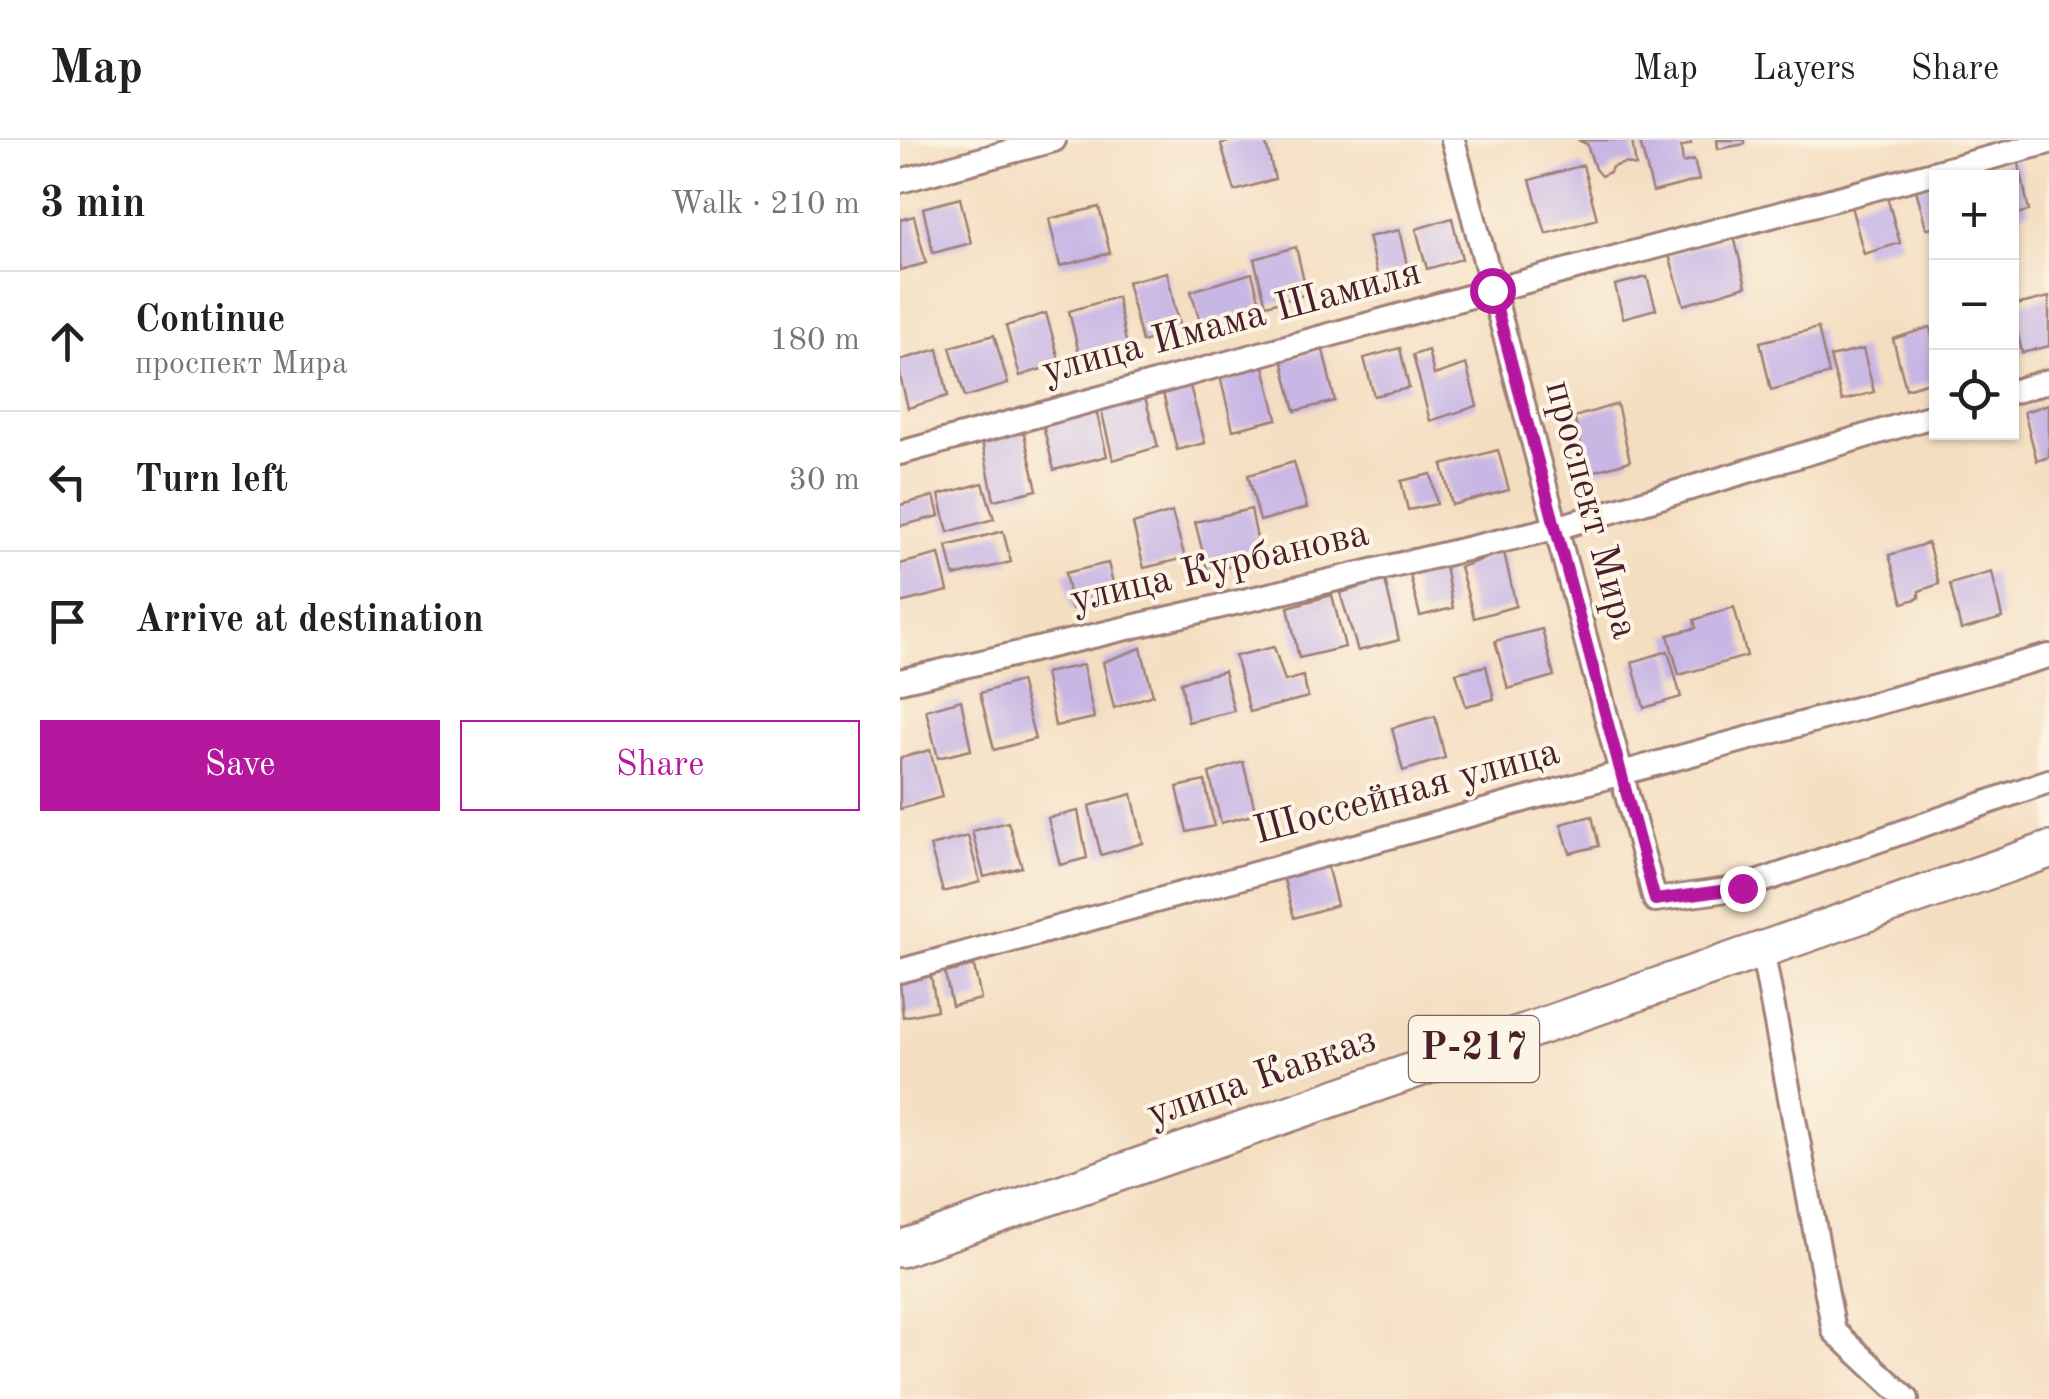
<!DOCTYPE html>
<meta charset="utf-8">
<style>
body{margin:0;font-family:"Old Standard TT",serif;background:#f6f6f6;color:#202124}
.controls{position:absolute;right:30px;top:30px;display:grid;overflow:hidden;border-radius:0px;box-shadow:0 2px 8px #0004}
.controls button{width:90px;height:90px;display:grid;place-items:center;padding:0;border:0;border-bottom:2px solid #e0e0e0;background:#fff;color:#202124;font:50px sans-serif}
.stop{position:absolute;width:30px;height:30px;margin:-22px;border:8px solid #b5179e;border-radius:50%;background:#fff}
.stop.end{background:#b5179e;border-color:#fff;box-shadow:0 2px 10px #0008}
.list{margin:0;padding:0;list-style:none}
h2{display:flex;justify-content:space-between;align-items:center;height:130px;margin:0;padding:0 40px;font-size:42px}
h2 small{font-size:32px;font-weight:400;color:#757577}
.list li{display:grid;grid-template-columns:65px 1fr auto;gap:30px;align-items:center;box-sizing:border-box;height:140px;padding:0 40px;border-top:2px solid #e0e0e0}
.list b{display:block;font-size:38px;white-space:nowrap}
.list p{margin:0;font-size:32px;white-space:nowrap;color:#757577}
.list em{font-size:32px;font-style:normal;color:#757577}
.actions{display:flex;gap:20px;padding:30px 40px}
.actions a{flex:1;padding:22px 0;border:2px solid #b5179e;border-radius:0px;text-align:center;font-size:35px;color:#b5179e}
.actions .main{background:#b5179e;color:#fff}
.icon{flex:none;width:55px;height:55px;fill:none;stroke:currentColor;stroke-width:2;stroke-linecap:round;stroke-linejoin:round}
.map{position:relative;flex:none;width:1149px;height:1259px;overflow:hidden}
header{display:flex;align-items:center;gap:60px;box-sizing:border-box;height:140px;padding:0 50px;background:#fff;border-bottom:2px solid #e0e0e0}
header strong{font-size:48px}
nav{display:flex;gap:55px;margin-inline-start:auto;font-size:35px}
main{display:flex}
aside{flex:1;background:#fff}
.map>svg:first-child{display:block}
.building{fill:#c8b6e5}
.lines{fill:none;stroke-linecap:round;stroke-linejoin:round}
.minor-casing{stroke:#9f7e76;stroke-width:28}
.highway-casing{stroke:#9f7e76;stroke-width:40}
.minor{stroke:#fff;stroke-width:22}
.highway{stroke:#fff;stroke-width:35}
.route{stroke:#b5179e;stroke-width:12}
.labels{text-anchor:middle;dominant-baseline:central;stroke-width:8;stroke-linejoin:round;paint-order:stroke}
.shield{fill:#fcf5e5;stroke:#7f5f63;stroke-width:2.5}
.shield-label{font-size:38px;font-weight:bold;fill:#4a1f2b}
.street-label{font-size:40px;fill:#4a1f2b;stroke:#fcf5e5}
</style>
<header>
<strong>Map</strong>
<nav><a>Map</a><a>Layers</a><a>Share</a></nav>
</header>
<main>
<aside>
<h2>3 min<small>Walk · 210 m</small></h2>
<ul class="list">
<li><svg class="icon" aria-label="ahead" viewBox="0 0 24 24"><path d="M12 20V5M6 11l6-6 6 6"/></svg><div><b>Continue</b><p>проспект Мира</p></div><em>180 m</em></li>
<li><svg class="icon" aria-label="left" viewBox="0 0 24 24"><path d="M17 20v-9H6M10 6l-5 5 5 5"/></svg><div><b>Turn left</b></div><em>30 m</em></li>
<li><svg class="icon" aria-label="arrive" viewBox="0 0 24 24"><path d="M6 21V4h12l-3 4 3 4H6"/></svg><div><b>Arrive at destination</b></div></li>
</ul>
<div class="actions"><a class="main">Save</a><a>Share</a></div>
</aside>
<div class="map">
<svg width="1149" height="1259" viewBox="0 0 1149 1259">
<rect width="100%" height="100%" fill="#fcf5e5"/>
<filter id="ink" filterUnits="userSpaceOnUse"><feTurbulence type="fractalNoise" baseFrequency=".01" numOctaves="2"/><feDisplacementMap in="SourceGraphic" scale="20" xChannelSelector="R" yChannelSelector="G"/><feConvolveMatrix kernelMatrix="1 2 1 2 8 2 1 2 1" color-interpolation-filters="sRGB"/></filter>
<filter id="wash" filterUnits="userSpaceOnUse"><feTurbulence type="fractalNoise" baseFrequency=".0048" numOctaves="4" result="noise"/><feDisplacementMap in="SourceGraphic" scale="40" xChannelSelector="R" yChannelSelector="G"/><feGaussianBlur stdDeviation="2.25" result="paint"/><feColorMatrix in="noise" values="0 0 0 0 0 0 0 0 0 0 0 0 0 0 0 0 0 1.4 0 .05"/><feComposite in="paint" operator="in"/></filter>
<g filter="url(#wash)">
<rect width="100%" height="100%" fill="#f4dec1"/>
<g id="blocks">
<g class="building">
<polygon points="335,0 365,0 375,39 335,51 321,4"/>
<polygon points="678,0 732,0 736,26 725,23 712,27 710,32 701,36 695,29 687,4"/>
<polygon points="748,0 790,0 791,4 781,7 783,23 794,20 799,40 753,52 740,2"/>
<polygon points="817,0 845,0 845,4 818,9"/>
<polygon points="1118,19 1129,71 1112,75 1112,38 1077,38 1076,33"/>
<polygon points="683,25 697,79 646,94 630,40"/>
<polygon points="1036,42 1036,87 1026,88 1016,49"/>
<polygon points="986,53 1000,103 964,114 951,66"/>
<polygon points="60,58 71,103 33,113 23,68"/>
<polygon points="199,67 210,113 160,126 149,79"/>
<polygon points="14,76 26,123 0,130 0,80"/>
<polygon points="552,78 562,119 527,129 516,89"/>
<polygon points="499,90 508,129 478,137 468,97"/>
<polygon points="834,96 846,146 784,165 769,115"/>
<polygon points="396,107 407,154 366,165 354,119"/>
<polygon points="267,132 280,191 242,202 227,142"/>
<polygon points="352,133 362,170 301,185 291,151"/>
<polygon points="747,137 756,169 723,178 715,145"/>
<polygon points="217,157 227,207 181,222 169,171"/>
<polygon points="1149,157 1149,206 1122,213 1112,166"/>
<polygon points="146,173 160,223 120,236 106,186"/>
<polygon points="1030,187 1036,212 1036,240 1006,249 993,199"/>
<polygon points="918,188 929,234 871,250 860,202"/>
<polygon points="94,195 108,244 65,257 50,207"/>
<polygon points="500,208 509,248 474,256 464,218"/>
<polygon points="38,209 48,256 8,268 0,236 0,220"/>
<polygon points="963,209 974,252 942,261 930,217"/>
<polygon points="423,210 435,261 395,271 382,220"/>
<polygon points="528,210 534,235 566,224 577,266 530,281 513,215"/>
<polygon points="364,226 377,279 333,290 320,236"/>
<polygon points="290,246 305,303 277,310 263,253"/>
<polygon points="245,257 258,307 213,320 201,269"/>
<polygon points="717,264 730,321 688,333 674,277"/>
<polygon points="1149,264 1149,317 1137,321 1124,272"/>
<polygon points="196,270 207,316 154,330 143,285"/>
<polygon points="123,289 137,350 94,360 82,301"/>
<polygon points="598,310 609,350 552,365 542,325"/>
<polygon points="394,322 407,368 360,381 348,335"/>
<polygon points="531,334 537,364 508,370 501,341"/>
<polygon points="83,343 94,379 48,392 39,355"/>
<polygon points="34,356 39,376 0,386 0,365"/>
<polygon points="351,369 361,418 308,432 295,382"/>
<polygon points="272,372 285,418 244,428 233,384"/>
<polygon points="103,391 111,422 54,436 47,406"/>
<polygon points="1028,403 1039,444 1019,451 1019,458 1003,463 989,415"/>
<polygon points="604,412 616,466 574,478 560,427"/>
<polygon points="39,414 48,451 0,463 0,424"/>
<polygon points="208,423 217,459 172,469 165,433"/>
<polygon points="545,426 553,468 520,476 510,435"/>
<polygon points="1092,432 1102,478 1061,490 1050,444"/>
<polygon points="485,440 499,500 458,511 440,453"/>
<polygon points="432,455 445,507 399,518 388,467"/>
<polygon points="834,467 847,516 779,535 768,495 796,488 794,480"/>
<polygon points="642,489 654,536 608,549 595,501"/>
<polygon points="374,507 385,541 403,536 408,557 350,572 335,516"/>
<polygon points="241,508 253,555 214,568 203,522"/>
<polygon points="768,511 781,557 744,568 732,522"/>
<polygon points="183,525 194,578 155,586 145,533"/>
<polygon points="586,526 594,559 566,566 556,533"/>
<polygon points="324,531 334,571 288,582 281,542"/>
<polygon points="120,541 135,599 94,610 80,553"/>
<polygon points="61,560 71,610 38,618 26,570"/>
<polygon points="535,576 545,618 503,631 492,588"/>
<polygon points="30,610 42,657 0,669 0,618"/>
<polygon points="343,622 356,674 321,683 309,633"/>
<polygon points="305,641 314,686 287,692 277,647"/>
<polygon points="232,654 243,703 201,715 189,666"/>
<polygon points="178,671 187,718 160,725 148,678"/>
<polygon points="692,676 699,706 670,713 661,684"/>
<polygon points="108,682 122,727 84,737 72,691"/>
<polygon points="68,696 80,742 43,752 30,706"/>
<polygon points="427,725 437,765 394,778 383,736"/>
<polygon points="74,826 81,859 52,866 45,833"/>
<polygon points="31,836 37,870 3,877 0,843"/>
</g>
</g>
</g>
<g filter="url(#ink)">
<use href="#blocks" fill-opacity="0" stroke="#9f7e76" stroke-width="2.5"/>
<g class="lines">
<g class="minor-casing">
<g id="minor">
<polyline points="553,0 755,760 842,748 1149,641"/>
<polyline points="0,41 154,0"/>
<polyline points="1112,252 1149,241"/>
<polyline points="0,313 593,150 1149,2"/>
<polyline points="0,541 656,388 1036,275"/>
<polyline points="862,809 934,1191 1007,1259"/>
<polyline points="0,831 1149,516"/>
</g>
</g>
<g class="highway-casing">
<polyline id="highway" points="0,1109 1149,710"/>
</g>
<use href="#minor" class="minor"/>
<use href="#highway" class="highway"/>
</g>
</g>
<g class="lines" filter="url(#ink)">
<polyline class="route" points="592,150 755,760 842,748"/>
</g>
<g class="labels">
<rect class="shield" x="509" y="876" width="130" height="66" rx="8"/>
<g class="shield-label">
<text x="574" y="909">Р-217</text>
</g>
<g class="street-label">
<text transform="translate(332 183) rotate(-15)">улица Имама Шамиля</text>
<text transform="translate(690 370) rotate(75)">проспект Мира</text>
<text transform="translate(320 428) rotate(-13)">улица Курбанова</text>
<text transform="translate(507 653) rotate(-15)">Шоссейная улица</text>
<text transform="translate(362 938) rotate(-19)">улица Кавказ</text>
</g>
</g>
</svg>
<div class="controls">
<button>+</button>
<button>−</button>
<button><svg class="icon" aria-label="locate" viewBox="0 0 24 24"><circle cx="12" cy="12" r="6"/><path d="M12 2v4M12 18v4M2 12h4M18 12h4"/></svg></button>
</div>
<div class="stop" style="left:592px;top:150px"></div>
<div class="stop end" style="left:842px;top:748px"></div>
</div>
</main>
